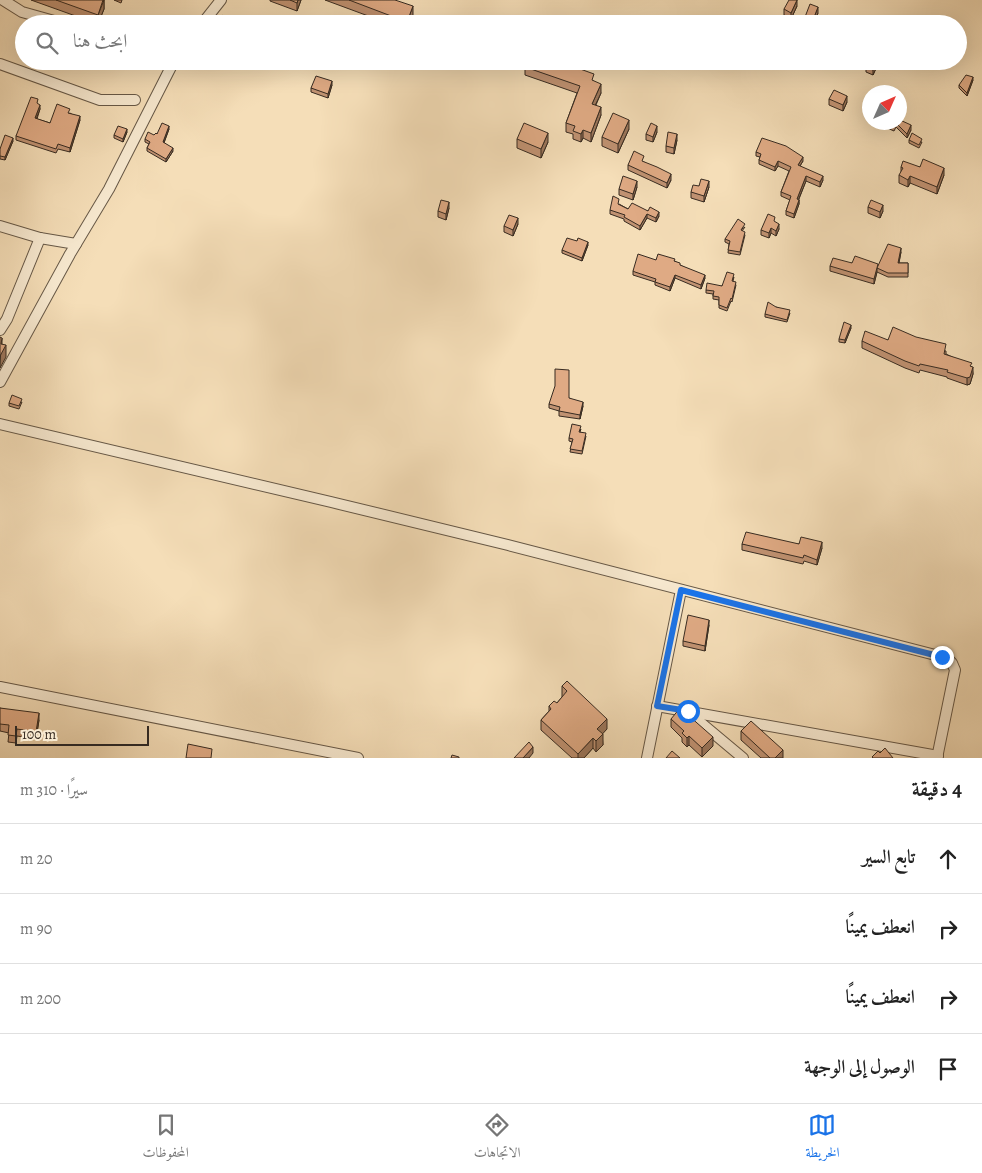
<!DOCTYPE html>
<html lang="ar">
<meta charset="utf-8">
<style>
body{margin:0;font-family:Alegreya,Amiri,serif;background:#f6f6f6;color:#222;direction:rtl}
.compass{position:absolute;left:862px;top:85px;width:45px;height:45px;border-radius:50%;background:#fff;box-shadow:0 5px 20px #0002;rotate:45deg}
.scale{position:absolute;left:15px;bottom:12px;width:134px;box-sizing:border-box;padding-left:5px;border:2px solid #372b21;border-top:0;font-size:14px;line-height:18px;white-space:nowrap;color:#372b21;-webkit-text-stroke:4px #f8ead1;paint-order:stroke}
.stop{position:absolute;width:15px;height:15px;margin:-11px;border:4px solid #1a73e8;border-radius:50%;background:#fff}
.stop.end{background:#1a73e8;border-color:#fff;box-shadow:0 1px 5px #0008}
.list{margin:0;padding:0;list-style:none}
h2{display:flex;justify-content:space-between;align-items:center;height:65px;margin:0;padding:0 20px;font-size:21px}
h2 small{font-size:16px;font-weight:400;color:#767676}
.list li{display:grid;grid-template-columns:32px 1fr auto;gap:15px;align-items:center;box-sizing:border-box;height:70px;padding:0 20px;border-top:1px solid #e0e0e0}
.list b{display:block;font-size:19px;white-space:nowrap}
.list em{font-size:16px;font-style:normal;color:#767676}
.icon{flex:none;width:28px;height:28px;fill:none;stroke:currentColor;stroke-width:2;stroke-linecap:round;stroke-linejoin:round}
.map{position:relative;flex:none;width:982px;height:758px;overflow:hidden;direction:ltr}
.search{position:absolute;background:#fff;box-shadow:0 5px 20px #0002;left:15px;right:15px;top:15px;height:55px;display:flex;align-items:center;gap:12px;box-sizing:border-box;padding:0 18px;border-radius:28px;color:#767676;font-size:19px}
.sheet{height:345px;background:#fff}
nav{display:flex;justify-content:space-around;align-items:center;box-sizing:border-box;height:70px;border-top:1px solid #e0e0e0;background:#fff;font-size:14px;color:#767676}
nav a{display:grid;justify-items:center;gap:2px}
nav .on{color:#1a73e8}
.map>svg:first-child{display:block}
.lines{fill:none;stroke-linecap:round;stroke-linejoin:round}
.street-casing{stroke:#665847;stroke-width:12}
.street{stroke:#f8ead1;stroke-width:10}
.wall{fill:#c09272;stroke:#372b21}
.shaded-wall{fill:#9c775c;stroke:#372b21}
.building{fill:#dfaa84;stroke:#372b21}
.route{stroke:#1a73e8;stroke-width:6}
</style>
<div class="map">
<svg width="982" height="758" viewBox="0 0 982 758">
<rect width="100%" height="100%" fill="#f5deb8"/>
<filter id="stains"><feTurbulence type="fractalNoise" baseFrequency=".004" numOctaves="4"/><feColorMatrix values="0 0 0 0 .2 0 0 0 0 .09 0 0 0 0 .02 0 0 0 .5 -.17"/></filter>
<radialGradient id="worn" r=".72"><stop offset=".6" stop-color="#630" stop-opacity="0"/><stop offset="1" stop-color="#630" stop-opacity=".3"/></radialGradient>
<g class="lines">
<g class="street-casing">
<g id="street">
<polyline points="3,0 22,12 65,24"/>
<polyline points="202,24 221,0"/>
<polyline points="0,64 100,100 135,100"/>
<polyline points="0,226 40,238 76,244"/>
<polyline points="0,330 7,319 40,238"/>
<polyline points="0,382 70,254 109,189 174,61"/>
<polyline points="0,424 331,502 508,545 947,658 952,663 955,670 937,758"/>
<polyline points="0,687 358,758"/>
<polyline points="657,706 938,756"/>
<polyline points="688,712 743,758"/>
<polyline points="647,758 681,590"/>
</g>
</g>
<use href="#street" class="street"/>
</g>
<g class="wall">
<polygon points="31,0 104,0 104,9 98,24"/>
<polygon points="114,0 122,0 121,3"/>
<polygon points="270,0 301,0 297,11 270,1"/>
<polygon points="325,0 395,0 413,15 410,24 390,24"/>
<polygon points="797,6 791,19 784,15 784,9"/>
<polygon points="818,13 813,24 808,24 805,23 805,17"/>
<polygon points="868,61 887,61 884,67 878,64 873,75 866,72 866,67"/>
<polygon points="525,67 594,81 601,93 596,105 601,115 591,142 583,138 581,142 573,139 573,134 566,132 566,123 577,93 525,75"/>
<polygon points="973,80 967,96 959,88 959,85"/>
<polygon points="332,85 328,98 311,92 311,88"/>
<polygon points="829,99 847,102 843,111 829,105"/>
<polygon points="38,104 40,109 37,119 50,123 70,113 80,120 70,152 58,149 56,153 16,140 16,136"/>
<polygon points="878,122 900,122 911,130 907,138 896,127 894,131 878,124"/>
<polygon points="169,129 164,143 173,151 166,162 147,151 147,148 149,144 145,142 145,139"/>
<polygon points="629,129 618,153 602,146 602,137"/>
<polygon points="127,132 123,142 114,138 114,135"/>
<polygon points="657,132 653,142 646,140 646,134"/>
<polygon points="517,139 548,142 541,158 517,148"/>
<polygon points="677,140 674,154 666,152 666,146"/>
<polygon points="909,140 922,142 919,148 909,143"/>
<polygon points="13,141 5,160 0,159 0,149"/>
<polygon points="756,152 803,161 800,166 823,180 820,187 806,181 799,199 799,204 794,218 786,215 786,211 790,200 781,196 781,192 789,171 778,166 775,171 759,164 759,160 760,157 756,156"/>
<polygon points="644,162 671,180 667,188 628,170 628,165"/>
<polygon points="901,167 920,167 944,175 937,194 910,183 908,187 899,183 899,175 901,173"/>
<polygon points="699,186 709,187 704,202 691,198 691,192"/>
<polygon points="637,187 633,200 619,195 619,189"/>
<polygon points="619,204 628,209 648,211 659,216 656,222 647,218 640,230 624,221 624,219 610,214 610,210"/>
<polygon points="868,207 883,211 880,218 868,213"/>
<polygon points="449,208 446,220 438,217 438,211"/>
<polygon points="775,222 779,229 776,236 771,233 769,238 761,235 761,230"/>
<polygon points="518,224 513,236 504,232 504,226"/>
<polygon points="745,227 742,231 745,235 740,255 728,253 729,244 725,242 725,239"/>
<polygon points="577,241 588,245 582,261 562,253 562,250"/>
<polygon points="901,252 899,263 908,263 908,277 888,277 877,272 874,284 830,271 830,266 852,263 878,267"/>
<polygon points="656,260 675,261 680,265 705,278 701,289 675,278 670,291 655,285 655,282 633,275 633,271"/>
<polygon points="734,277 733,281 736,285 732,302 731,301 727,311 719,308 719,300 713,299 713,294 706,293 706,290 722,286"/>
<polygon points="776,307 790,313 787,322 765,317 765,314"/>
<polygon points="851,328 845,343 839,342 839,339"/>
<polygon points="888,340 946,351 946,354 972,367 973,374 970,384 967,385 947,378 947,377 920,370 919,373 905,368 862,348 862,341"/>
<polygon points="569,398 583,406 580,419 559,416 559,411 549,408 549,404"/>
<polygon points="22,402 19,409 9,406 9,403"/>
<polygon points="581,429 580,432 586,436 582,454 570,452 572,442 569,441 569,438"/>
<polygon points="742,544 799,544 822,548 817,565 804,561 803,564 742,550"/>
<polygon points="709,625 705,651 683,646 683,641"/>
<polygon points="562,686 607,729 602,734 603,745 596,752 593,748 584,758 572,758 541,730 541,720 549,711 549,706 557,703 562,697"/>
<polygon points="0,708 39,720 36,739 17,736 16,743 8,742 9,733 0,731"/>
<polygon points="671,719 713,746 702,757 689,745 687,747 682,742 682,738 671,727"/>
<polygon points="741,731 783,758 761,758 741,740"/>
</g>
<g class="shaded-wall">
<polygon points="104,0 104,9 98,24 98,15"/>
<polygon points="298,0 301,0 297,11 297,3"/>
<polygon points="797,0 797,6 791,19 791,13"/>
<polygon points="413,6 413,15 410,24 407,24 407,22"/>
<polygon points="818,7 818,13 813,24 813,20"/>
<polygon points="877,61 878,61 878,64 873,75 873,70"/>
<polygon points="973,77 973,80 967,96 967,93"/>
<polygon points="332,81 332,85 328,98 328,94"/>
<polygon points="601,84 601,93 592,112 592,104"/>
<polygon points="847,96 847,102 843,111 843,105"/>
<polygon points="40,105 40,109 35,122 35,118"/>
<polygon points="601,107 601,115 591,142 591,133"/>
<polygon points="80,116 80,120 70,152 70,148"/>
<polygon points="629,120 629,129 618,153 618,144"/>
<polygon points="911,125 911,130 907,138 907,134"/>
<polygon points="169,126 169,129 163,145 163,142"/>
<polygon points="657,126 657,132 653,142 653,137"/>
<polygon points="127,129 127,132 123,142 123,139"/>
<polygon points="583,130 583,138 581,142 581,134"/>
<polygon points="548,133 548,142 541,158 541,149"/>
<polygon points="677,134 677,140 674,154 674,148"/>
<polygon points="13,138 13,141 5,160 5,157"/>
<polygon points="173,148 173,151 166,162 166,159"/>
<polygon points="803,157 803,161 798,169 798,165"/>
<polygon points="778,161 778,166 775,171 775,167"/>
<polygon points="944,168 944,175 937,194 937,187"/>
<polygon points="671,174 671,180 667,188 667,183"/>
<polygon points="806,176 806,181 797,203 797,199"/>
<polygon points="823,176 823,180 820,187 820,182"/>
<polygon points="910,176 910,183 908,187 908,180"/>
<polygon points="637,181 637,187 633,200 633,194"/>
<polygon points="709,181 709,187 704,202 704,196"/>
<polygon points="799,200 799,204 794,218 794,214"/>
<polygon points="449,202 449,208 446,220 446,214"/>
<polygon points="883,205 883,211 880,218 880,212"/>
<polygon points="659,212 659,216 656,222 656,218"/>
<polygon points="647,214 647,218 640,230 640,226"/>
<polygon points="518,218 518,224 513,236 513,230"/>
<polygon points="779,224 779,229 776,236 776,231"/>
<polygon points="771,228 771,233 769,238 769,233"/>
<polygon points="588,242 588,245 582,261 582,258"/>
<polygon points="901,248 901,252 898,267 898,263"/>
<polygon points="878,264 878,269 877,268 877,272 874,284 874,279"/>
<polygon points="675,275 675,278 670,291 670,287"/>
<polygon points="705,275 705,278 701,289 701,285"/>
<polygon points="851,325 851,328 845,343 845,340"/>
<polygon points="2,338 2,349 6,345 6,357 0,368 1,344"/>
<polygon points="973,367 973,374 970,384 967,385 967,378"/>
<polygon points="583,402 583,406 580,419 580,415"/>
<polygon points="822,542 822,548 817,565 817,560"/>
<polygon points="709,620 709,625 705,651 705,646"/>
<polygon points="39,713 39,720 36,739 36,732"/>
<polygon points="607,719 607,729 597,740 597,729"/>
<polygon points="603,734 603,745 596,752 596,741"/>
<polygon points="689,736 689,745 687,747 687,738"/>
<polygon points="713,737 713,746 702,757 702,748"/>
<polygon points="593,738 593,748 584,758 578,758 578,754"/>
<polygon points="533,747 533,753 529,758 523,758"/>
<polygon points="783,750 783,758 775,758"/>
</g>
<g class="building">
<polygon points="56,0 103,0 98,15"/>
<polygon points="290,0 298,0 297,3"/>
<polygon points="349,0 395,0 413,6 407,22"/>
<polygon points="789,0 797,0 791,13 784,9"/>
<polygon points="810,4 818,7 813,20 805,17"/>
<polygon points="222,15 230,22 230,24 215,24"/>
<polygon points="527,61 558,61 594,74 592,80 601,84 592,104 601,107 591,133 583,130 581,134 573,131 575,126 566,123 580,86 525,67"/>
<polygon points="868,61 877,61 873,70 866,67"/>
<polygon points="966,75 973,77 967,93 959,85"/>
<polygon points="316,76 332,81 328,94 311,88"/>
<polygon points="834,90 847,96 843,105 829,99"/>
<polygon points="31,97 38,99 37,103 40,105 35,118 50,123 57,104 70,109 68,113 80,116 70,148 58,144 56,149 16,136"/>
<polygon points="613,113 629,120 618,144 602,137"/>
<polygon points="900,120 911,125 907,134 896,123 894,127 884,122 900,122"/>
<polygon points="162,123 169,126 163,142 173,148 166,159 147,148 150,142 145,139 148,132 154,135 156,133 157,134"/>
<polygon points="524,123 548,133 541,149 517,139"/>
<polygon points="651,123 657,126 653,137 646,134"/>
<polygon points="118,126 127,129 123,139 114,135"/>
<polygon points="668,132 677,134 674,148 666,146"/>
<polygon points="912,133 922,139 919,145 909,140"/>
<polygon points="5,135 13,138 5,157 0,156 0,149"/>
<polygon points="762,138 786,146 803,157 798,165 823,176 820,182 806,176 797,199 799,200 794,214 786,211 791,196 781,192 791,167 778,161 775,167 759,160 761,154 756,152"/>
<polygon points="634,151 644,156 642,161 657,167 671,174 667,183 628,165"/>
<polygon points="923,159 944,168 937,187 910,176 908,180 899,175 903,168 901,167 903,161 920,167"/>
<polygon points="623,176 637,181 633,194 619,189"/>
<polygon points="701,179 709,181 704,196 691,192 693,185 699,186"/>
<polygon points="613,196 619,199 618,204 628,209 632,203 648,211 650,207 659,212 656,218 647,214 640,226 624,217 625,215 610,210"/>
<polygon points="441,200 449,202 446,214 438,211"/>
<polygon points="871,200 883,205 880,212 868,207"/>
<polygon points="768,214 775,217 774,221 779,224 776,231 771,228 769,233 761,230"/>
<polygon points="509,215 518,218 513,230 504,226"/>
<polygon points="738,219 745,224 741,230 745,232 740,252 728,250 730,241 725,239"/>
<polygon points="567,238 577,241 578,238 588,242 582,258 562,250"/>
<polygon points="888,244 901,248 898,263 908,263 908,273 888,273 877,268"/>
<polygon points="638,254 656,260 658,254 675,259 674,261 680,263 680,265 705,275 701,285 675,275 670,287 655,282 656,279 635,272 633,271"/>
<polygon points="855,256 878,264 874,279 830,266 833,258 852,263"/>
<polygon points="727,272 734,274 732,281 736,282 732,299 731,298 727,308 719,305 719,297 713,296 714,291 706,290 707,283 722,286"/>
<polygon points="768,302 776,307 790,310 787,320 765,314"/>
<polygon points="844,322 851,325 845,340 839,339"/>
<polygon points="893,327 916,337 946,344 944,354 972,363 970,366 973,367 970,377 967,378 947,372 948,370 920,364 919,366 905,361 862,341 865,331 888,340"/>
<polygon points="0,337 2,338 1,344 6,345 0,356"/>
<polygon points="555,369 569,370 569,398 583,402 580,415 559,411 560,407 549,404 555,386"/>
<polygon points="12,395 22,399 19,406 9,403"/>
<polygon points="572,424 581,426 579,432 586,433 582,451 570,449 573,439 569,438"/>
<polygon points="746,532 799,544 801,537 822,542 817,560 804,555 803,558 742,544"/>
<polygon points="688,615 709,620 705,646 683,641"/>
<polygon points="567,681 607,719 597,729 603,734 596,741 593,738 578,754 541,720 551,709 549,706 554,701 557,703 567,691 562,686"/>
<polygon points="0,708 39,713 36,732 17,729 16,736 8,735 9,725 0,724"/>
<polygon points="680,708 713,737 702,748 689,736 687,738 682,733 684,731 671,719"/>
<polygon points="751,721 783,750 775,758 770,758 741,731"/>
<polygon points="529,742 533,747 523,758 514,758"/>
<polygon points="188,744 212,749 211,758 186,758"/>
<polygon points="885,748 893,758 873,758 872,757 878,751 880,753"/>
<polygon points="672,751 680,758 666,758"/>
<polygon points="452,755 459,757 459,758 451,758"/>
</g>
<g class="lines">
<polyline class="route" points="688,711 657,706 681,590 942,657"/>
</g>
<rect width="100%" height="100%" filter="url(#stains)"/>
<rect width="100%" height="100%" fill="url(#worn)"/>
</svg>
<svg class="compass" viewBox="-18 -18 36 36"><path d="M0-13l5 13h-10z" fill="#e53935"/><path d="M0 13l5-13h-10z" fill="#767676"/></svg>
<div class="scale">100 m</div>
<div class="stop" style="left:688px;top:711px"></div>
<div class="stop end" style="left:942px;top:657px"></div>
<div class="search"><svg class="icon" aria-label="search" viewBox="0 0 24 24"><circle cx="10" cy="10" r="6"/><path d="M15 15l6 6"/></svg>ابحث هنا</div>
</div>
<section class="sheet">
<h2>4 دقيقة<small>سيرًا · 310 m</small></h2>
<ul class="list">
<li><svg class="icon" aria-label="ahead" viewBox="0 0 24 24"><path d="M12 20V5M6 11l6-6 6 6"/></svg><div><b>تابع السير</b></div><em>20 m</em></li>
<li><svg class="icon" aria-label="right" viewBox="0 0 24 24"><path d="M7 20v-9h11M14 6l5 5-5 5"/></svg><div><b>انعطف يمينًا</b></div><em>90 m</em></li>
<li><svg class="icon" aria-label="right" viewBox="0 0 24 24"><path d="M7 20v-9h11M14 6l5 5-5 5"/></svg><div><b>انعطف يمينًا</b></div><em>200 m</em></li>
<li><svg class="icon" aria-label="arrive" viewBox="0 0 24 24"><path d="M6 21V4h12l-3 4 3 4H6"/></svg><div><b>الوصول إلى الوجهة</b></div></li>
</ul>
</section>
<nav>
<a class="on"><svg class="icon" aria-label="map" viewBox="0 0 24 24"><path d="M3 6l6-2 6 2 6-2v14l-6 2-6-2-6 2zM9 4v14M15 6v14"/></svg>الخريطة</a>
<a><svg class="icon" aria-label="directions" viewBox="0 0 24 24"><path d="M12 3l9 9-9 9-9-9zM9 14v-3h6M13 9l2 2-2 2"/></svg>الاتجاهات</a>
<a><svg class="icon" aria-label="saved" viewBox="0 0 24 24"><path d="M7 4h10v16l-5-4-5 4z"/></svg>المحفوظات</a>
</nav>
